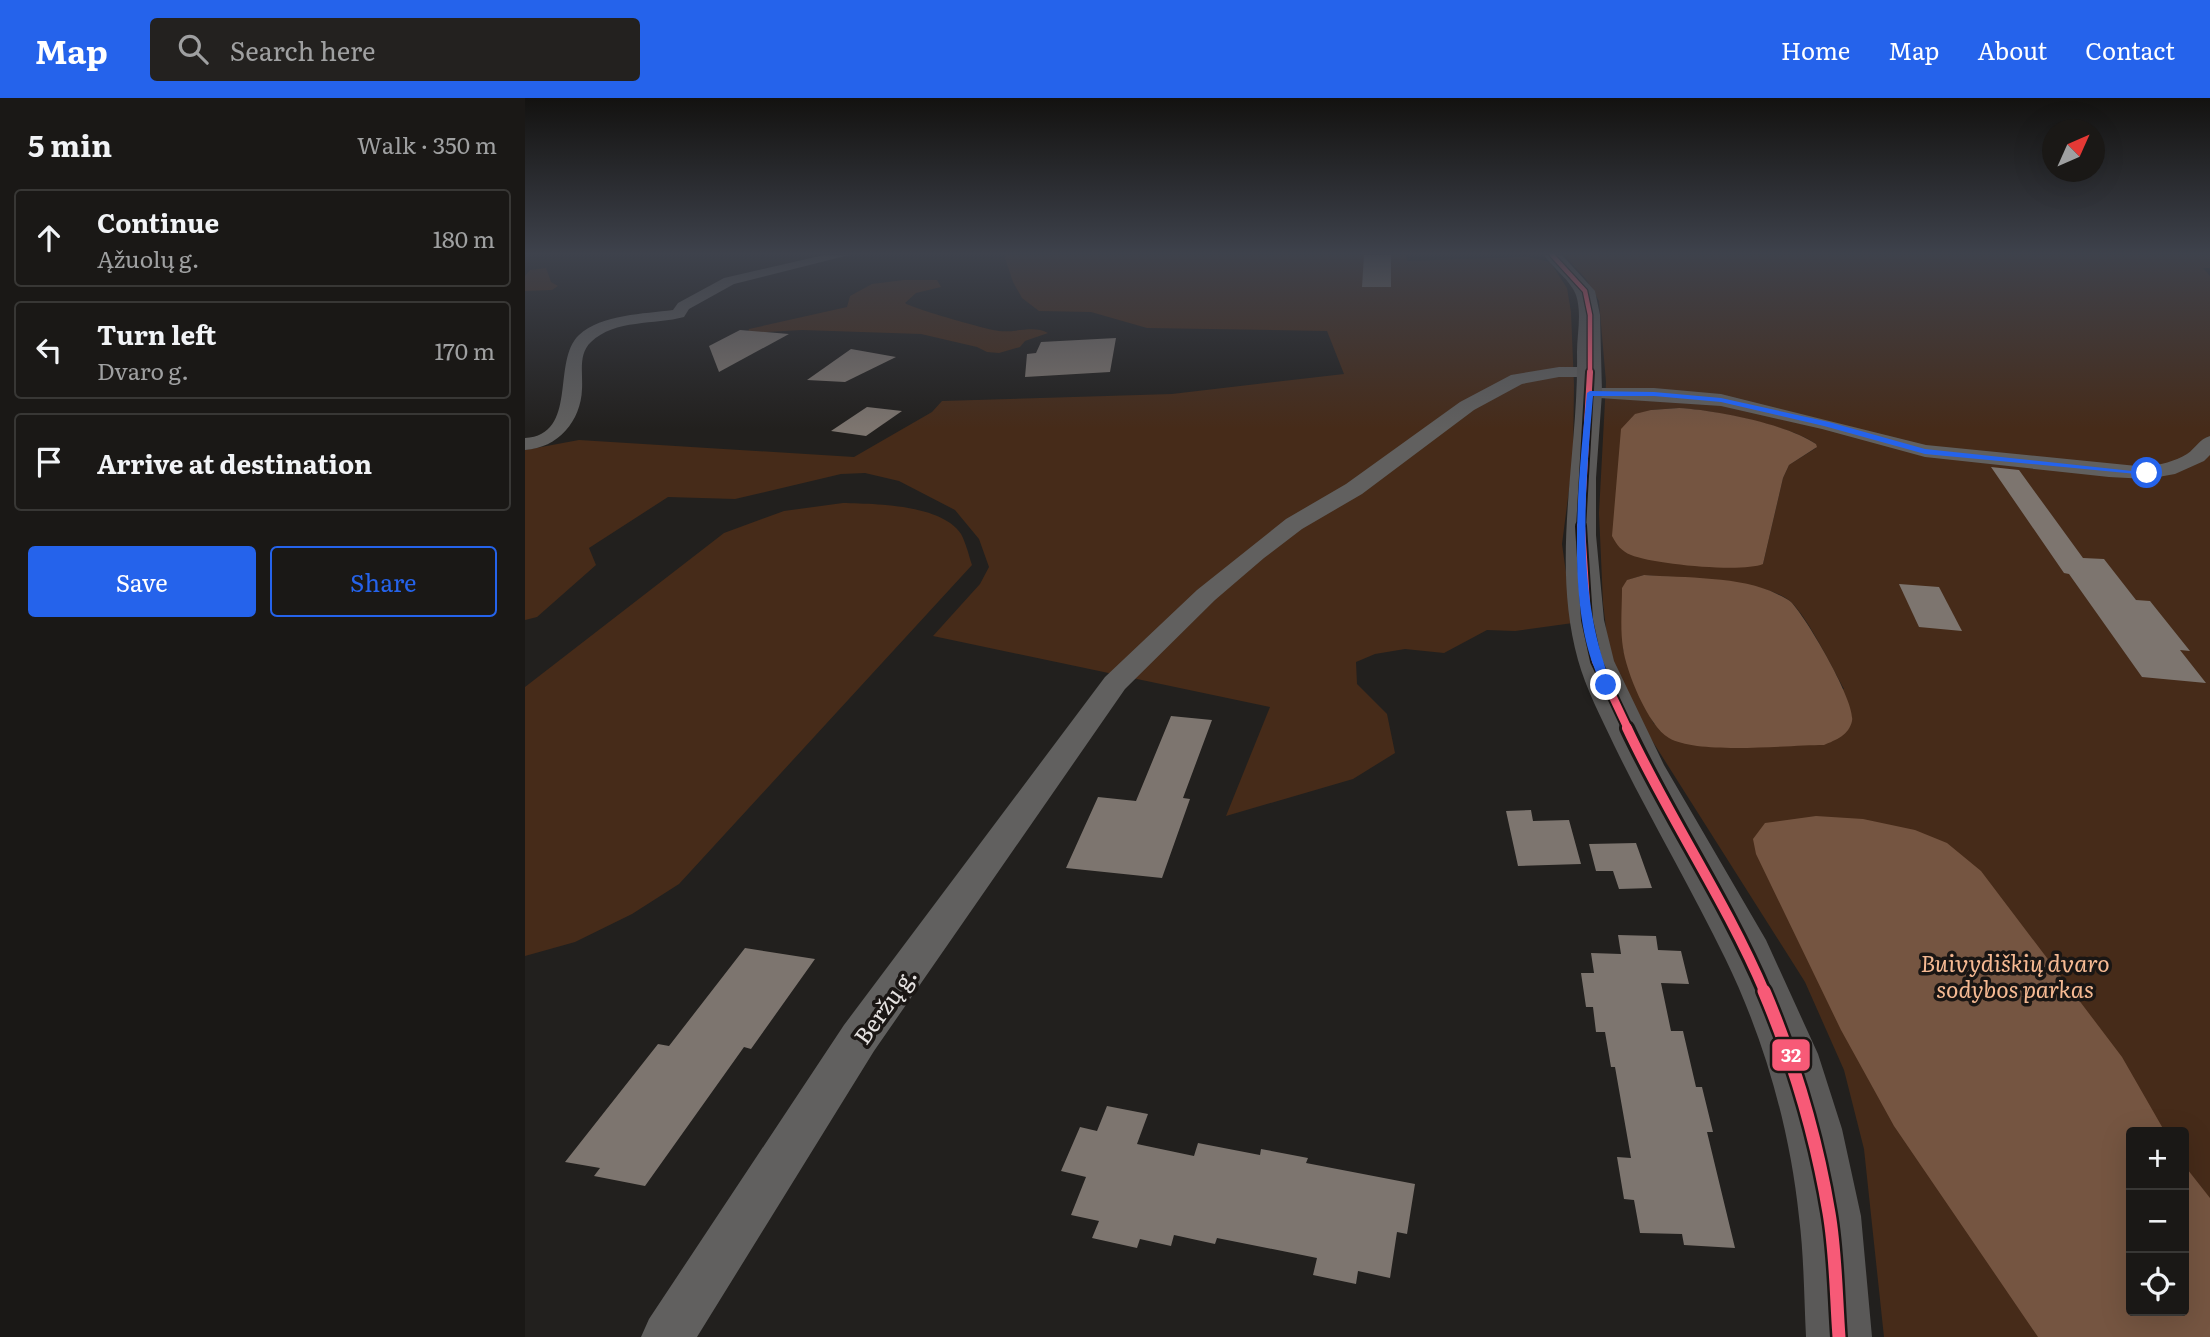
<!DOCTYPE html>
<meta charset="utf-8">
<style>
body{margin:0;font-family:Literata,serif;background:#23211f;color:#f1f3f6}
.controls{position:absolute;right:21px;bottom:21px;display:grid;overflow:hidden;border-radius:7px;box-shadow:0 7px 28px #0002}
.controls button{width:63px;height:63px;display:grid;place-items:center;padding:0;border:0;border-bottom:2px solid #383735;background:#1a1816;color:#f1f3f6;font:35px sans-serif}
.compass{position:absolute;left:1517px;top:21px;width:63px;height:63px;border-radius:50%;background:#1a1816;box-shadow:0 7px 28px #0002;rotate:45deg}
.stop{position:absolute;width:21px;height:21px;margin:-16px;border:5px solid #2563eb;border-radius:50%;background:#fff}
.stop.end{background:#2563eb;border-color:#fff;box-shadow:0 2px 7px #0008}
.list{margin:0;padding:0;list-style:none}
h2{display:flex;justify-content:space-between;align-items:center;height:91px;margin:0;padding:0 28px;font-size:30px}
h2 small{font-size:23px;font-weight:400;color:#9fa0a1}
.list li{display:grid;grid-template-columns:46px 1fr auto;gap:21px;align-items:center;box-sizing:border-box;height:98px;margin:0 14px 14px;padding:0 14px;border:2px solid #383735;border-radius:7px}
.list b{display:block;font-size:26px;white-space:nowrap}
.list p{margin:0;font-size:23px;white-space:nowrap;color:#9fa0a1}
.list em{font-size:23px;font-style:normal;color:#9fa0a1}
.actions{display:flex;gap:14px;padding:21px 28px}
.actions a{flex:1;padding:16px 0;border:2px solid #2563eb;border-radius:7px;text-align:center;font-size:24px;color:#2563eb}
.actions .main{background:#2563eb;color:#fff}
.icon{flex:none;width:38px;height:38px;fill:none;stroke:currentColor;stroke-width:2;stroke-linecap:round;stroke-linejoin:round}
.map{position:relative;flex:none;width:1685px;height:1239px;overflow:hidden}
header{display:flex;align-items:center;gap:42px;box-sizing:border-box;height:98px;padding:0 35px;background:#2563eb;color:#fff}
header strong{font-size:33px}
nav{display:flex;gap:38px;margin-inline-start:auto;font-size:24px}
.search{width:490px;height:63px;background:#23211f;display:flex;align-items:center;gap:18px;box-sizing:border-box;padding:0 24px;border-radius:7px;color:#9fa0a1;font-size:26px}
main{display:flex}
aside{flex:1;background:#1a1816}
.map>svg:first-child{display:block}
.green{fill:#462b19;fill-rule:evenodd}
.water{fill:#755541}
.building{fill:#7d756f}
.lines{fill:none;stroke-linecap:round;stroke-linejoin:round}
.street{fill:#61605f;fill-rule:evenodd}
.secondary{fill:#5a5958;fill-rule:evenodd}
.bus-1-far4-casing{stroke:#1a1614;stroke-width:7}
.bus-1-far3-casing{stroke:#1a1614;stroke-width:10}
.bus-1-far2-casing{stroke:#1a1614;stroke-width:12}
.bus-1-far1-casing{stroke:#1a1614;stroke-width:16}
.bus-1-casing{stroke:#1a1614;stroke-width:18}
.bus-1-far4{stroke:#f75a77;stroke-width:4.5}
.bus-1-far3{stroke:#f75a77;stroke-width:6}
.bus-1-far2{stroke:#f75a77;stroke-width:8}
.bus-1-far1{stroke:#f75a77;stroke-width:10}
.bus-1{stroke:#f75a77;stroke-width:13}
.route{fill:#2563eb}
.labels{text-anchor:middle;dominant-baseline:central;stroke-width:7;stroke-linejoin:round;paint-order:stroke}
.near-park-label{font-size:23px;font-style:italic;fill:#f6ba93;stroke:#1a1614}
.near-street-label{font-size:23px;fill:#e4e1e0;stroke:#1a1614}
.line-badge{stroke:#1a1614;stroke-width:2.5}
.badge-label{font-size:19px;text-anchor:middle;font-weight:bold;fill:#fff}
</style>
<header>
<strong>Map</strong>
<div class="search"><svg class="icon" aria-label="search" viewBox="0 0 24 24"><circle cx="10" cy="10" r="6"/><path d="M15 15l6 6"/></svg>Search here</div>
<nav><a>Home</a><a>Map</a><a>About</a><a>Contact</a></nav>
</header>
<main>
<aside>
<h2>5 min<small>Walk · 350 m</small></h2>
<ul class="list">
<li><svg class="icon" aria-label="ahead" viewBox="0 0 24 24"><path d="M12 20V5M6 11l6-6 6 6"/></svg><div><b>Continue</b><p>Ąžuolų g.</p></div><em>180 m</em></li>
<li><svg class="icon" aria-label="left" viewBox="0 0 24 24"><path d="M17 20v-9H6M10 6l-5 5 5 5"/></svg><div><b>Turn left</b><p>Dvaro g.</p></div><em>170 m</em></li>
<li><svg class="icon" aria-label="arrive" viewBox="0 0 24 24"><path d="M6 21V4h12l-3 4 3 4H6"/></svg><div><b>Arrive at destination</b></div></li>
</ul>
<div class="actions"><a class="main">Save</a><a>Share</a></div>
</aside>
<div class="map">
<svg width="1685" height="1239" viewBox="0 0 1685 1239">
<rect width="100%" height="100%" fill="#22201e"/>
<g class="green">
<polygon points="479,157 881,157 882,163 1003,159 1025,164 1042,190 1046,214 1049,287 1048,361 1037,446 1048,525 990,533 962,532 919,555 880,551 850,556 831,564 832,586 862,616 870,655 828,681 701,718 745,609 408,538 455,486 464,469 454,441 430,412 374,383 340,375 316,376 210,401 143,399 64,450 71,467 12,519 0,522 0,352 54,342 329,359 407,314 417,303 647,296 819,276 802,233 622,230 566,214 514,213 497,200 488,184"/>
<path d="M1039,157H1685V170H1678L1685,178V1239H1359L1339,1051L1319,972L1280,884L1109,614L1094,581L1083,547L1078,505L1074,415L1081,284L1074,203L1061,181ZM1154,310C1187,312 1264,327 1291,346V350L1264,367L1258,380L1238,466L1126,312ZM1119,477C1153,480 1241,481 1266,504C1283,520 1307,569 1319,591L1129,626L1109,586L1098,551L1103,482ZM1606,1034H1659V1213H1606Z"/>
<polygon points="21,170 26,184 33,188 27,192 0,193 0,178 5,172"/>
<path d="M379,182H412L416,189L391,195L380,205C386,210 463,232 474,233C490,235 509,227 523,235L500,243L495,249L474,255L462,254L452,249L396,236L277,232L223,235L224,231L322,209L325,198L347,186Z"/>
<path d="M318,405C350,406 416,406 436,436C441,445 444,458 447,467L154,786L107,816L50,844L0,858V589L199,435L259,413Z"/>
</g>
<g class="water">
<path d="M1154,310C1190,312 1262,326 1291,346L1292,349L1264,367L1258,380L1238,466C1217,475 1127,466 1106,457C1096,453 1092,447 1087,438L1096,331L1110,316L1126,312Z"/>
<path d="M1119,477C1158,480 1217,478 1252,496C1256,498 1263,501 1266,504C1281,519 1331,604 1327,623C1324,637 1311,642 1299,647C1262,647 1173,657 1144,640C1123,628 1101,573 1098,550C1095,531 1097,510 1097,490L1102,482Z"/>
<polygon points="1291,718 1338,721 1390,732 1422,745 1456,773 1597,959 1640,1034 1606,1034 1606,1213 1659,1213 1659,1067 1685,1100 1685,1239 1513,1239 1369,1028 1316,932 1231,756 1228,741 1240,725"/>
</g>
<g class="building">
<polygon points="839,157 866,157 866,189 837,189"/>
<polygon points="215,232 264,236 194,274 184,248"/>
<polygon points="591,240 585,274 500,279 502,256 511,255 516,244"/>
<polygon points="326,251 371,259 320,284 282,282"/>
<polygon points="342,309 377,313 341,338 306,333"/>
<polygon points="1466,369 1494,372 1558,460 1579,461 1611,502 1625,503 1665,553 1655,552 1681,585 1617,579 1544,476 1539,475"/>
<polygon points="1374,486 1414,489 1437,533 1394,529"/>
<polygon points="646,618 687,622 658,700 665,701 637,780 541,770 573,699 611,703"/>
<polygon points="1006,712 1008,723 1044,722 1056,766 993,768 981,713"/>
<polygon points="1111,745 1127,790 1094,791 1088,773 1071,773 1064,746"/>
<polygon points="1093,837 1131,838 1133,852 1156,853 1164,886 1136,885 1146,933 1158,933 1171,989 1177,989 1188,1034 1182,1034 1210,1150 1159,1147 1157,1136 1115,1135 1109,1102 1099,1101 1092,1059 1106,1060 1090,969 1086,969 1080,934 1071,934 1068,909 1061,909 1056,875 1069,875 1066,855 1096,856"/>
<polygon points="220,850 290,861 226,951 219,949 120,1088 69,1078 75,1070 40,1064 133,946 144,948"/>
<polygon points="582,1008 623,1016 612,1046 669,1058 673,1045 735,1057 736,1051 783,1060 781,1065 890,1086 882,1136 872,1134 865,1180 833,1173 831,1186 788,1177 792,1160 692,1140 690,1146 649,1137 646,1148 615,1141 612,1150 567,1140 574,1123 546,1117 561,1079 536,1073 555,1029 572,1033"/>
</g>
<g class="lines">
<g class="street">
<path d="M299,157H324L209,186L164,211L159,219C130,227 90,221 66,244C53,256 58,275 57,291C56,323 33,350 0,352V340C54,337 26,263 54,237C77,216 119,216 148,212L153,205L199,180Z"/>
<polygon points="1034,269 1064,269 1073,274 1064,279 1034,279 997,286 949,312 837,396 777,431 739,460 690,502 600,591 349,953 172,1239 116,1239 124,1221 319,927 580,579 672,492 761,421 821,386 935,304 986,277"/>
<path d="M1065,290H1129L1196,296L1401,347L1622,369C1636,366 1649,364 1662,356C1671,350 1674,341 1685,338V357L1679,363L1650,376L1622,381L1584,379L1400,359L1297,331L1196,308L1059,299L1056,295L1059,291Z"/>
</g>
<path class="secondary" d="M1019,157H1037L1070,193L1075,217L1077,295L1071,380V437L1079,522L1089,563L1139,667L1241,842L1293,956L1317,1031L1336,1118L1347,1239H1281C1279,1199 1279,1158 1274,1119C1265,1031 1239,940 1200,860C1165,788 1124,719 1089,647C1076,619 1061,591 1053,562C1025,461 1054,356 1052,254C1052,235 1057,216 1051,197C1046,183 1028,170 1019,157Z"/>
<g class="bus-1-far4-casing">
<polyline id="bus-1-far4" points="1027,157 1060,193 1065,217 1065,276"/>
</g>
<g class="bus-1-far3-casing">
<polyline id="bus-1-far3" points="1056,430 1065,274"/>
</g>
<g class="bus-1-far2-casing">
<polyline id="bus-1-far2" points="1056,428 1062,522 1071,563 1103,631"/>
</g>
<g class="bus-1-far1-casing">
<path id="bus-1-far1" d="M1102,630C1144,720 1201,803 1240,895"/>
</g>
<g class="bus-1-casing">
<path id="bus-1" d="M1239,893C1270,966 1291,1037 1304,1115C1311,1156 1311,1198 1314,1239"/>
</g>
<use href="#bus-1-far4" class="bus-1-far4"/>
<use href="#bus-1-far3" class="bus-1-far3"/>
<use href="#bus-1-far2" class="bus-1-far2"/>
<use href="#bus-1-far1" class="bus-1-far1"/>
<use href="#bus-1" class="bus-1"/>
</g>
<linearGradient id="sky" x2="0" y2="1"><stop stop-color="#131210"/><stop offset="0.47" stop-color="#3e424c"/><stop offset="1" stop-color="#3e424c" stop-opacity="0"/></linearGradient>
<rect width="1685" height="331" fill="url(#sky)"/>
<path class="route" d="M1065,293L1129,294L1196,300L1304,324L1400,351L1626,375L1622,377L1400,356L1299,328L1196,304L1129,298H1068C1060,393 1050,497 1087,587L1081,591C1074,587 1072,577 1069,569C1041,497 1054,372 1062,295Z"/>
<g class="labels">
<g class="near-park-label">
<text x="1490" y="864">Buivydiškių dvaro<tspan x="1490" dy="26">sodybos parkas</tspan></text>
</g>
<g class="near-street-label">
<text transform="translate(359 907) rotate(-54)">Beržų g.</text>
</g>
</g>
<rect class="line-badge" x="1246" y="940" width="40" height="34" rx="7" fill="#f75a77"/>
<g class="badge-label">
<text x="1266" y="964">32</text>
</g>
</svg>
<div class="controls">
<button>+</button>
<button>−</button>
<button><svg class="icon" aria-label="locate" viewBox="0 0 24 24"><circle cx="12" cy="12" r="6"/><path d="M12 2v4M12 18v4M2 12h4M18 12h4"/></svg></button>
</div>
<svg class="compass" viewBox="-18 -18 36 36"><path d="M0-13l5 13h-10z" fill="#e53935"/><path d="M0 13l5-13h-10z" fill="#9fa0a1"/></svg>
<div class="stop" style="left:1622px;top:375px"></div>
<div class="stop end" style="left:1081px;top:587px"></div>
</div>
</main>
